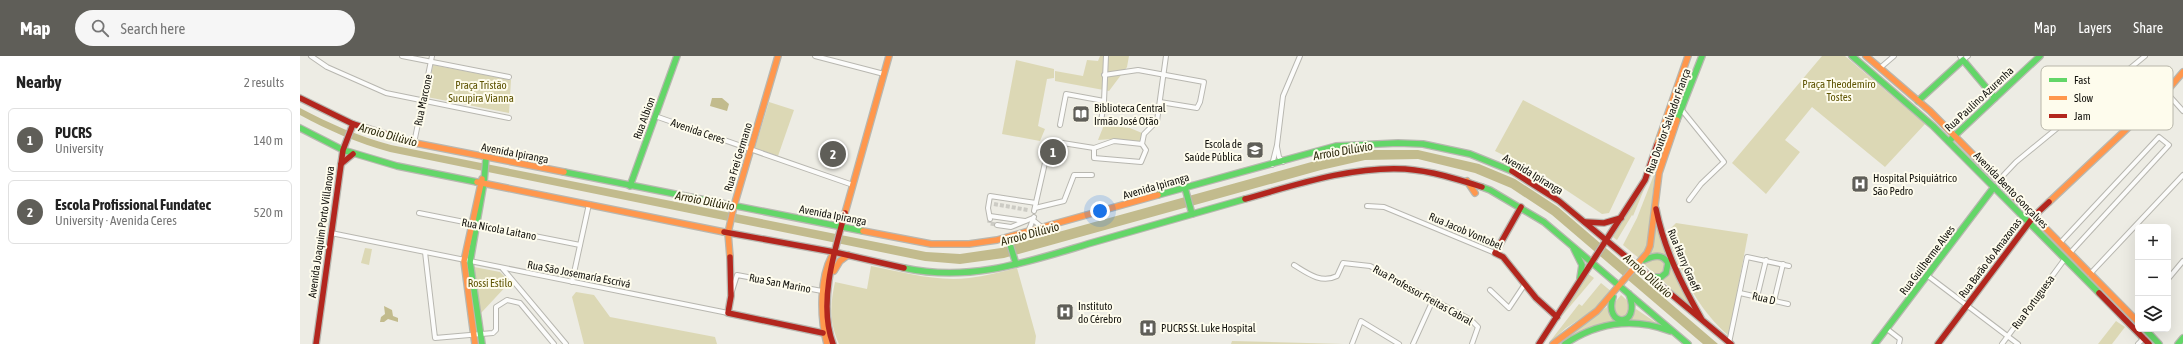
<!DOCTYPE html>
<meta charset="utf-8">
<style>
body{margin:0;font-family:"Asap Condensed",sans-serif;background:#f6f6f6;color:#222}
.controls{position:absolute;right:12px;bottom:12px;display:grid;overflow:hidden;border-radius:6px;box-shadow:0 4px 16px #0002}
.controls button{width:36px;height:36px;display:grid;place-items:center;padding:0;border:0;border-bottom:1px solid #e0e0e0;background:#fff;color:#222;font:20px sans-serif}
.you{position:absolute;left:800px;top:155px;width:14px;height:14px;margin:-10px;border:3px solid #fff;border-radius:50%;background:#1a73e8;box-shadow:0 0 0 6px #1a73e833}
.badge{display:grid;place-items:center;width:26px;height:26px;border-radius:50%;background:#5f5e58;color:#fff;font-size:13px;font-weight:700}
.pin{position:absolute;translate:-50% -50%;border:2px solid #fff;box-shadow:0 1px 4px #0006}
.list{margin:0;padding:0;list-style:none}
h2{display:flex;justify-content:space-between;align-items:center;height:52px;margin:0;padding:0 16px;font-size:17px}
h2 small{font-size:13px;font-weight:400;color:#767676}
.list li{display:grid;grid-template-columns:26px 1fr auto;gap:12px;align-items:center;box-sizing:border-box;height:64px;margin:0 8px 8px;padding:0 8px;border:1px solid #e0e0e0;border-radius:6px}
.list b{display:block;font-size:15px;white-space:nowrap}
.list p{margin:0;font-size:13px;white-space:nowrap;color:#767676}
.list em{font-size:13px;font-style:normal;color:#767676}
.icon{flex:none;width:22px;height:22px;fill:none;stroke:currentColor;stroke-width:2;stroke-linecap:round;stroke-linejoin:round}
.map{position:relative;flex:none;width:1883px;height:288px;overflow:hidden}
header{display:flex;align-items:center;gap:24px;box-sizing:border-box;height:56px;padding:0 20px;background:#5f5e58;color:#fff}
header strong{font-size:19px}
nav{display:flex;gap:22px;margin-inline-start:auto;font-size:14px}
.search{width:280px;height:36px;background:#f6f6f6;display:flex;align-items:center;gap:10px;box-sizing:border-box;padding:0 14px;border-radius:22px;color:#767676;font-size:15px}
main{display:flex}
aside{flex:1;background:#fff}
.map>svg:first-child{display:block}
.green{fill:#dcd8b5}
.water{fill:#c2bb8d}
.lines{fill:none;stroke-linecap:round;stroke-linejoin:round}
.street-tunnel{stroke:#cccbc4;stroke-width:4;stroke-dasharray:4 2;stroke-linecap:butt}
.street-casing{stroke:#b8b7b0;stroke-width:6}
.fast-casing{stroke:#b8b7b0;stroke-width:8}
.slow-casing{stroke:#b8b7b0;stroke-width:8}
.jam-casing{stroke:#b8b7b0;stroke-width:8}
.street{stroke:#fcfcfb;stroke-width:4}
.fast{stroke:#63d668;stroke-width:5.5}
.slow{stroke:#ff974d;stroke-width:5.5}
.jam{stroke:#b3261e;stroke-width:5.5}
.labels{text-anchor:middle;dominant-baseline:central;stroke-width:4;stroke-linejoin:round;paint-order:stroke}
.park-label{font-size:11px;fill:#5e5403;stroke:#fefced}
.street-label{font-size:11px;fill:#13120d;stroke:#fefced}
.poi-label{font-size:11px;fill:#13120d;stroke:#fefced;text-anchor:start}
.water-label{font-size:12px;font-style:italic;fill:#2f2b0e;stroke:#fefced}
.key{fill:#fefced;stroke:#b8b6aa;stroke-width:1}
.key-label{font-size:11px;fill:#13120d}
</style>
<header>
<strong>Map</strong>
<div class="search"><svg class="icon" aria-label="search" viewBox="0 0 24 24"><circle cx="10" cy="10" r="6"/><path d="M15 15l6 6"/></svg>Search here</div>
<nav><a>Map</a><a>Layers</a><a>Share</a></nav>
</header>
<main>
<aside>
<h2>Nearby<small>2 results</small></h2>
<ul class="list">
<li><span class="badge">1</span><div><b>PUCRS</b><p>University</p></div><em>140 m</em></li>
<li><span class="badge">2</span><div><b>Escola Profissional Fundatec</b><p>University · Avenida Ceres</p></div><em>520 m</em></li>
</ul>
</aside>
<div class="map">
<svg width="1883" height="288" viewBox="0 0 1883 288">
<rect width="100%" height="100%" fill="#edece4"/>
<g class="green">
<polygon points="800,0 829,0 827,11 809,35 755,25 755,15 783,20 787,4 798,5"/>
<polygon points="1522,0 1545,0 1625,68 1585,111 1512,51 1485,84 1500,96 1466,138 1432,107"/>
<polygon points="716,4 754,13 754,22 747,23 738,70 745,73 740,85 702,78"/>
<polygon points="133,9 211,24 209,57 127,41"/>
<polygon points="1223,44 1335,102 1309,157 1302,158 1242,118 1195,95"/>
<polygon points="469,46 494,54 478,100 455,92"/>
<polygon points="804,69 830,72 842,77 840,87 813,83 798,84"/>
<polygon points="1355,116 1347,189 1340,203 1323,189 1337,162"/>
<polygon points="1348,124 1333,160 1332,159 1317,184 1313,181"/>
<path d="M1376,167L1448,178L1429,280C1394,249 1384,220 1366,177Z"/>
<polygon points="1354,169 1357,170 1381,233 1392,253 1361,223 1368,217 1362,198 1350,198"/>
<polygon points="65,192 72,193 69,209 61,207"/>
<polygon points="1351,201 1362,203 1365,209 1364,215 1357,220 1344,208"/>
<path d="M571,210C603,216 636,226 669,222C685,220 701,216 717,212L736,280L735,288H539C529,265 530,250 535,226L567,233Z"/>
<polygon points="174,211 200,216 210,226 181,257"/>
<polygon points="1287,217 1294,222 1261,261"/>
<polygon points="1301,227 1312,236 1295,253 1266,272 1248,288 1279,248 1282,250"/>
<polygon points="276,236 294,239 310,261 415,281 417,288 284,288 272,241"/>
<polygon points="1321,239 1331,248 1331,255 1325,262 1314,259 1312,250"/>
<polygon points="1307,251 1310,261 1318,266 1331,264 1336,253 1358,268 1307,268 1263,288 1258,288 1270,276"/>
<polygon points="1816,265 1825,271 1812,288 1798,288"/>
<polygon points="932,285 1044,288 931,288"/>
</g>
<g class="water">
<polygon points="412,42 422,42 429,48 427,55 410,50"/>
<path d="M0,52C30,68 58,80 91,89L626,196L660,198L701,192L1015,105L1063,94H1118L1179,108L1215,123L1258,151L1418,288H1403L1252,159L1211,132L1175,117L1118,103L1065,104L1021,114L704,202L660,208L625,205L90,96C58,87 29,75 0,59Z"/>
<polygon points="84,250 92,254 93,260 98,262 98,266 88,263 84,266 80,266 81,261 85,258"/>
</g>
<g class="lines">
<g class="street-tunnel">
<polyline points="694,148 728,154"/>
<polyline points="690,163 689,167 697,169"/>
</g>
<g class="street-casing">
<g id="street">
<polyline points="11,0 27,11 86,37 209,62"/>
<polyline points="102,0 209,21"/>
<polyline points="515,0 584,18"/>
<polyline points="1660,0 1663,4 1668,0"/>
<polyline points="1580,12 1594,0"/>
<polyline points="804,19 838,14 904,26 900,46 897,52 860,46"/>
<polyline points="1866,36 1883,55"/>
<polyline points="1381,53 1424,106 1401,128 1389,144"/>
<polyline points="355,60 553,129"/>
<polyline points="801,66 804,45 806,0"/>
<polyline points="760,69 766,38 804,45"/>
<polyline points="114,87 132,0"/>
<polyline points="842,88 814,85 794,92 794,102 841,106 846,94 842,88 844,78 857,65 866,0"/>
<polyline points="977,91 979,101 983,106"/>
<polyline points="972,109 977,89 983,40 1000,0"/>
<polyline points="1699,124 1716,106 1845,0"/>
<polyline points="1067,150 1084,151 1195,197"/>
<polyline points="735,152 764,145 774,119 792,119"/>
<polyline points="734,155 750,85 794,92"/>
<polyline points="119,157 280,189"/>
<polyline points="690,160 725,165"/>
<polyline points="690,163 688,152 690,140 736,147"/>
<polyline points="733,164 743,172"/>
<polyline points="697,169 711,171 733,162"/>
<polyline points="728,176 734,161"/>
<polyline points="31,177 428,257"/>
<polyline points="1760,187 1859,81 1869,89 1770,197"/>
<polyline points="125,196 135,282 193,277 196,274 196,251 207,244 220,247 254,288"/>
<path d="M994,209C1007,217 1021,228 1037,220L1043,207L1070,210L1171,264L1178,271L1172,288"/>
<polyline points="203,213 266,288"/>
<polyline points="1790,218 1883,119"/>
<polyline points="1628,220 1718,288"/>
<polyline points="1868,223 1883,205"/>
<polyline points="272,226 289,148"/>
<polyline points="1190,234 1209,252 1225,228"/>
<polyline points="432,235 437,219 522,235"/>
<polyline points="1440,237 1488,248"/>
<polyline points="1457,241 1466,204"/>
<polyline points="1474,245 1483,208"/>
<polyline points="1587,273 1600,283 1599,288"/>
<polyline points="1429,287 1447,201 1489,210"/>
<polyline points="1052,288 1061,265 1099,288"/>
<polyline points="1113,288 1133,244"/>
<polyline points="1702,288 1764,204"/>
<polyline points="1838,288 1844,282"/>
</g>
</g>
<g class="fast-casing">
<g id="fast">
<polyline points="1552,0 1633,70 1799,237"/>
<polyline points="1618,45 1663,4 1695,42"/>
<polyline points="1377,64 1402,0"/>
<polyline points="0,72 43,94 97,110 177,126"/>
<polyline points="1649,85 1740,0"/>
<polyline points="264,116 563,175"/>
<polyline points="330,130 377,0"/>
<polyline points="1182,131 1190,134 1244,166 1388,288"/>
<polyline points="885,132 892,158"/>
<polyline points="858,139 1036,90 1098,87 1123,88 1170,98 1212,115"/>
<polyline points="708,182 716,208"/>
<polyline points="1274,193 1282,209 1280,222"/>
<path d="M1344,204C1353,200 1362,197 1368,207L1366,217L1361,221H1348"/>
<path d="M604,212C673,227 733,204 798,185C847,171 896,157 945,143"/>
<path d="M1313,241C1303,271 1342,273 1329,238"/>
<polyline points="1845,273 1859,288"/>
<polyline points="182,288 170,206 184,126 186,102"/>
<path d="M1265,288C1298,266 1332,261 1370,275"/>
<polyline points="1575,288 1694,131"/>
<polyline points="1878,288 1883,282"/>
</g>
</g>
<g class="slow-casing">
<g id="slow">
<polyline points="1566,0 1630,55 1838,266"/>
<polyline points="115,87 264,116"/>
<polyline points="1357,89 1388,0"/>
<polyline points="1167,125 1175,137"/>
<polyline points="177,126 424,176"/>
<polyline points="1749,146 1866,36 1883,16"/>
<polyline points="545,157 589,0"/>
<polyline points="563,175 631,188 669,188 697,184 858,139"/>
<polyline points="430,201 428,177 434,150 478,0"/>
<polyline points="534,215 540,205 548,199"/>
<polyline points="175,288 164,205 182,123"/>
<path d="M527,288C520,261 519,220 534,196"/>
<polyline points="1253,288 1297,255 1347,197 1350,190 1359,117 1377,64"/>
</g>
</g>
<g class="jam-casing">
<g id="jam">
<polyline points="0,42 53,68 115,87"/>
<polyline points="41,108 53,98"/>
<polyline points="1212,115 1259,145 1431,288"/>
<path d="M945,143C995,129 1052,110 1105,113C1132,115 1157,123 1182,131"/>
<polyline points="1221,151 1195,197 1203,201 1236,242 1257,261"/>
<path d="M1356,153C1364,193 1381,227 1401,262"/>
<polyline points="1285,166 1304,167 1321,162"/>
<polyline points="424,176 534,196 604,212"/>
<polyline points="430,201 431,240 428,257 523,277"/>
<polyline points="1799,237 1849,288"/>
<polyline points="16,288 43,94 53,68"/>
<path d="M533,288C518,248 534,196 545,157"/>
<polyline points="1239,288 1345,124 1357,89"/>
<polyline points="1638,288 1734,160 1749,146"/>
</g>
</g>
<use href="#street" class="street"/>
<use href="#fast" class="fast"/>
<use href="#slow" class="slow"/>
<use href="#jam" class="jam"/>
</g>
<defs>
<g id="library-square" transform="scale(0.9)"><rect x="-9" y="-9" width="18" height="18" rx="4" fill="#5f5e58" stroke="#fefced"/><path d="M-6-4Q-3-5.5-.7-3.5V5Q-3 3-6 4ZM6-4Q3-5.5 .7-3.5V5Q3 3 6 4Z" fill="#fff"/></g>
<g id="university-square" transform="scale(0.9)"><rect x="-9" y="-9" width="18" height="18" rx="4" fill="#5f5e58" stroke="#fefced"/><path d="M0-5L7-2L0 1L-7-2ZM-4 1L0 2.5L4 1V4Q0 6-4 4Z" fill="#fff"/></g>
<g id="hospital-square" transform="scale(0.9)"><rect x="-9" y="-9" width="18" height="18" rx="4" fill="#5f5e58" stroke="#fefced"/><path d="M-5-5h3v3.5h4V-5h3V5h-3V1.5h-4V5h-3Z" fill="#fff"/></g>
</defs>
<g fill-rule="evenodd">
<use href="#library-square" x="781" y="58"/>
<use href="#university-square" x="955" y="94"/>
<use href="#hospital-square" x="1560" y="128"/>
<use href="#hospital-square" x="765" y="256"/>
<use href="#hospital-square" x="848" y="272"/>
</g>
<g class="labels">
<g class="park-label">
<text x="1539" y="28">Praça Theodemiro<tspan x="1539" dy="13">Tostes</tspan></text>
<text x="181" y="29">Praça Tristão<tspan x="181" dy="13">Sucupira Vianna</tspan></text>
<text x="190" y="227">Rossi Estilo</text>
</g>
<g class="street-label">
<text transform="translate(1679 43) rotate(-43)">Rua Paulino Azurenha</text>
<text transform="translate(123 44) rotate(-78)">Rua Marcone</text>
<text transform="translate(344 62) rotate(-70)">Rua Albion</text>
<text transform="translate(1368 65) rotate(-70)">Rua Doutor Salvador França</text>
<text transform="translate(398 75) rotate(19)">Avenida Ceres</text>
<text transform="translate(215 97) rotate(11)">Avenida Ipiranga</text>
<text transform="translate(438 101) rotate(-73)">Rua Frei Germano</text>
<text transform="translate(1233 118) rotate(31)">Avenida Ipiranga</text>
<text transform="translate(856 130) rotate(-16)">Avenida Ipiranga</text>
<text transform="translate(1711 134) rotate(46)">Avenida Bento Gonçalves</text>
<text transform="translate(533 159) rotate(11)">Avenida Ipiranga</text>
<text transform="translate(199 173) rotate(11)">Rua Nicola Laitano</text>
<text transform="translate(1166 175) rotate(23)">Rua Jacob Vontobel</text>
<text transform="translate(21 176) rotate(-82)">Avenida Joaquim Porto Villanova</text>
<text transform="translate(1690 202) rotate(-53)">Rua Barão do Amazonas</text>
<text transform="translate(1384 204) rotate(67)">Rua Harry Graeff</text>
<text transform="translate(1627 204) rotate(-53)">Rua Guilherme Alves</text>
<text transform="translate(279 218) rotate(11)">Rua São Josemaría Escrivá</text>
<text transform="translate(480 227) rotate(11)">Rua San Marino</text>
<text transform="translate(1123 239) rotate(29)">Rua Professor Freitas Cabral</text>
<text transform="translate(1464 242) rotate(13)">Rua D</text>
<text transform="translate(1733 246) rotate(-54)">Rua Portuguesa</text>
</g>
<g class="poi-label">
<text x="794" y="52">Biblioteca Central<tspan x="794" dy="13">Irmão José Otão</tspan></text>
<text x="942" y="88" text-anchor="end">Escola de<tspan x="942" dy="13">Saúde Pública</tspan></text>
<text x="1573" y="122">Hospital Psiquiátrico<tspan x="1573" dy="13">São Pedro</tspan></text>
<text x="778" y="250">Instituto<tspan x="778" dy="13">do Cérebro</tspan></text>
<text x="861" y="272">PUCRS St. Luke Hospital</text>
</g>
<g class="water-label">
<text transform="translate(88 79) rotate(15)">Arroio Dilúvio</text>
<text transform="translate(1043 95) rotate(-10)">Arroio Dilúvio</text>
<text transform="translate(405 145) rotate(11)">Arroio Dilúvio</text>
<text transform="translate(730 178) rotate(-15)">Arroio Dilúvio</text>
<text transform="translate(1348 220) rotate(41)">Arroio Dilúvio</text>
</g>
</g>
<rect x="1741" y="10" width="132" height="64" rx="6" class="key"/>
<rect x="1749" y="22" width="18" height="4" fill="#63d668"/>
<rect x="1749" y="40" width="18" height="4" fill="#ff974d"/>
<rect x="1749" y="58" width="18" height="4" fill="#b3261e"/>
<g class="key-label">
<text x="1774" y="28">Fast</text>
<text x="1774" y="46">Slow</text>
<text x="1774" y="64">Jam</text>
</g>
</svg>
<div class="controls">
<button>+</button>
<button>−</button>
<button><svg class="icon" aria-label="layers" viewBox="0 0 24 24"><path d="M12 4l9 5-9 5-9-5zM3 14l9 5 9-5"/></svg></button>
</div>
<div class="you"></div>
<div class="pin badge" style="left:753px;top:96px">1</div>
<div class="pin badge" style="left:533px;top:98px">2</div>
</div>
</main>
